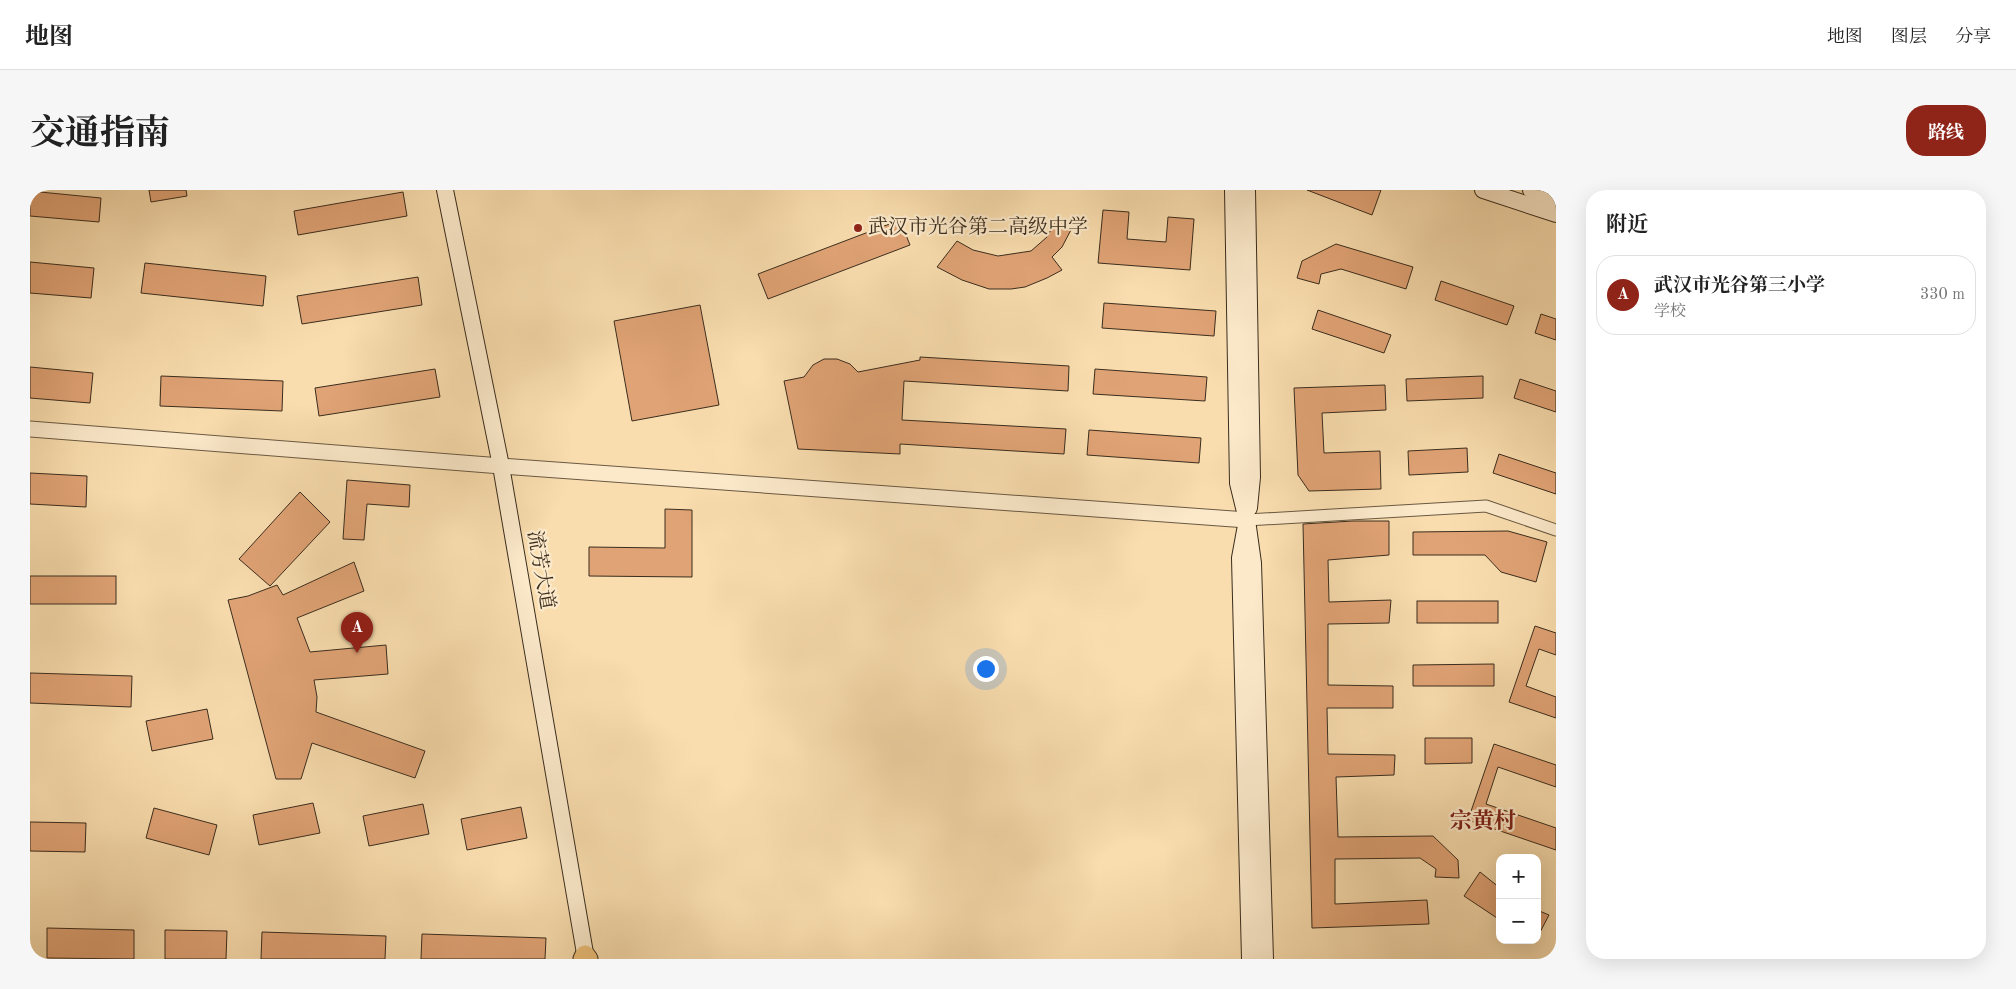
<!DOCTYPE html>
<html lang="zh">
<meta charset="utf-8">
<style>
body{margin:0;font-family:"Old Standard TT","Noto Serif SC",serif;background:#f6f6f6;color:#222}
.controls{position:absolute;right:15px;bottom:15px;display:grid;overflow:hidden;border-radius:10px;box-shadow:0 5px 20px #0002}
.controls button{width:45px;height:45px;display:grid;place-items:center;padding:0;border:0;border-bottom:1px solid #e0e0e0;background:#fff;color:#222;font:25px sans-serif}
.you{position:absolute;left:955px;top:478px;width:18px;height:18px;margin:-12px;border:4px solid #fff;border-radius:50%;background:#1a73e8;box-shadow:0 0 0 8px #1a73e833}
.badge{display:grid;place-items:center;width:32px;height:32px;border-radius:50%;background:#8f2418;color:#fff;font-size:16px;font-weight:700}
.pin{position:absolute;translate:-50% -41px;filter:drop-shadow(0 1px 2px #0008)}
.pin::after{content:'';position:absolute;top:26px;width:18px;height:15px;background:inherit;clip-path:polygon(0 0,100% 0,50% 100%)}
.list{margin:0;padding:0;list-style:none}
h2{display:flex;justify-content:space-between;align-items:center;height:65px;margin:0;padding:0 20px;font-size:21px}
h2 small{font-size:16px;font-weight:400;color:#767676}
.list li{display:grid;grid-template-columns:32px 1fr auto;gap:15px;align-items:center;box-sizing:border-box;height:80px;margin:0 10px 10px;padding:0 10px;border:1px solid #e0e0e0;border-radius:20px}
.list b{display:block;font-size:19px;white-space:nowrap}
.list p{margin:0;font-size:16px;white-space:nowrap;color:#767676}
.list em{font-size:16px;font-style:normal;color:#767676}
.map{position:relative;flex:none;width:1526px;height:769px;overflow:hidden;border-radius:20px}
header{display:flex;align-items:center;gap:30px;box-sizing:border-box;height:70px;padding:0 25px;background:#fff;border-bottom:1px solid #e0e0e0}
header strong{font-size:24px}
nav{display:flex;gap:28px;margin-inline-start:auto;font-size:18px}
.intro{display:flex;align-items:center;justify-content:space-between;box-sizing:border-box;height:120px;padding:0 30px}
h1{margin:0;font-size:35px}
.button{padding:12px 22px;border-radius:20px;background:#8f2418;color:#fff;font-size:18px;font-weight:700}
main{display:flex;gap:30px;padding:0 30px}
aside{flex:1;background:#fff;border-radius:20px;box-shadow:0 5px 20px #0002}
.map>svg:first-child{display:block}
.building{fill:#e0a375;stroke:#3a2d1e}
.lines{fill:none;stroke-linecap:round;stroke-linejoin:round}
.minor-casing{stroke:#6a5942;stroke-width:13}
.tertiary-casing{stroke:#6a5942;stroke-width:17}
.secondary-casing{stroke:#3a2d1e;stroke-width:18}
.primary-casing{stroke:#3a2d1e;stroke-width:21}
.minor{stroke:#fbe9ca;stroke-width:11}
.tertiary{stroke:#fbe9ca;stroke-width:15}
.secondary{stroke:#fbe9ca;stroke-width:16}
.primary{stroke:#ecbe77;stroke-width:19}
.poi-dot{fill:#8f2418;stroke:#fbe9ca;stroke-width:2}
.labels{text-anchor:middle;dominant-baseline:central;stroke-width:4.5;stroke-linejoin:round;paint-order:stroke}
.poi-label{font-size:20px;fill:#3a2d1e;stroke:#fbe9ca;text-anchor:start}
.street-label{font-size:20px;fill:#3a2d1e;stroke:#fbe9ca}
.quarter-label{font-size:22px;font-weight:bold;fill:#7a1f14;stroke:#fbe9ca}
</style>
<header>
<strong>地图</strong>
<nav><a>地图</a><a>图层</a><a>分享</a></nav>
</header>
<div class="intro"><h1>交通指南</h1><a class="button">路线</a></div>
<main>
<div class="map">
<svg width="1526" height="769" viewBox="0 0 1526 769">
<rect width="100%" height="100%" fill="#f9ddae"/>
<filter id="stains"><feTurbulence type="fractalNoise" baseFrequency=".004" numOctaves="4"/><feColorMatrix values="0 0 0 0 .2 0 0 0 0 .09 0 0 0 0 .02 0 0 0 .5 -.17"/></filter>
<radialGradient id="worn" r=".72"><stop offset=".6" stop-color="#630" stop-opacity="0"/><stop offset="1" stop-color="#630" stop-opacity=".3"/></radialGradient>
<g class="building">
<polygon points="119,0 156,0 157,6 121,12"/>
<polygon points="1277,0 1351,0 1342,25"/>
<polygon points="0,1 71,8 69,32 0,26"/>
<polygon points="373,2 377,26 268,45 264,21"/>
<polygon points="1073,20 1099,22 1097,49 1136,52 1138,27 1164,29 1160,80 1068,73"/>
<polygon points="1027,28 1044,34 1032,57 1022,67 1032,80 1017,88 995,97 981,99 959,99 932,90 907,77 927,51 943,60 968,66 1001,61 1017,47"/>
<polygon points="870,30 880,55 738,109 728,84"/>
<polygon points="1306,54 1383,77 1376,99 1311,79 1291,84 1289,94 1267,88 1272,71"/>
<polygon points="0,72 64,78 61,108 0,103"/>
<polygon points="115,73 236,86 233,116 111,103"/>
<polygon points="388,87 392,115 272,134 267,106"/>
<polygon points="1411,91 1484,116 1477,135 1405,110"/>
<polygon points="1074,113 1186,121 1184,146 1072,138"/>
<polygon points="670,115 689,215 602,231 584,131"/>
<polygon points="1288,120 1361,145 1354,163 1282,139"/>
<polygon points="1511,124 1526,129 1526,150 1505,143"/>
<polygon points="890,167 1039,176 1038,201 874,191 872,230 1036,239 1034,264 870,254 870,264 768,259 754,191 774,187 783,175 794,169 807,169 820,174 828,182 890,170"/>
<polygon points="0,177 63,183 60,213 0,208"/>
<polygon points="405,179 410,207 289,226 285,198"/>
<polygon points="1065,179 1177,187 1175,211 1063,204"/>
<polygon points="131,186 253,191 252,221 130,216"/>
<polygon points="1453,186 1453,208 1377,211 1376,189"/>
<polygon points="1490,189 1526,201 1526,222 1484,208"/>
<polygon points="1355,195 1356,220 1292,223 1294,263 1350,261 1351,299 1279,301 1268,285 1264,198"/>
<polygon points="1059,240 1171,248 1169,273 1057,265"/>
<polygon points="1437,258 1438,282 1379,285 1378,261"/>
<polygon points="1469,264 1526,283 1526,304 1463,283"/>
<polygon points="0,283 57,286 56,317 0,314"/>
<polygon points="317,290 380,295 379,317 337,314 334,350 313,349"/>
<polygon points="270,302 300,332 240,396 209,369"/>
<polygon points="635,319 662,320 662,387 559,386 559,357 635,358"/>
<polygon points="1323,331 1359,331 1359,365 1298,370 1299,412 1361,410 1359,433 1298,434 1298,495 1363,496 1363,518 1297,518 1298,564 1365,565 1364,585 1306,587 1308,647 1403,646 1428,670 1429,688 1405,687 1406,679 1390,668 1305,669 1305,714 1397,710 1399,734 1282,738 1273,334"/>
<polygon points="1478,341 1517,352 1506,392 1471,382 1455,365 1383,365 1383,342"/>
<polygon points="324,372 334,401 267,428 280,462 356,455 358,484 284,490 287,507 286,522 395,561 385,588 282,553 271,589 246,589 198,410 218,406 247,395 253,405"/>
<rect x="0" y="386" width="86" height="28"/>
<rect x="1387" y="411" width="81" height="22"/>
<polygon points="1505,436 1526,443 1526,465 1509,459 1496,496 1526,507 1526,528 1479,512"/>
<polygon points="1464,474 1464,496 1383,496 1383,475"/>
<polygon points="0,483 102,486 101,517 0,513"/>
<polygon points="177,519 183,549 122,561 116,531"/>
<polygon points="1395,548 1442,548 1442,573 1395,574"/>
<polygon points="1464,554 1526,575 1526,597 1468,577 1456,614 1526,638 1526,660 1438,630"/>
<polygon points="283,613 290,643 229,655 223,625"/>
<polygon points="393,614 399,644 339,656 333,626"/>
<polygon points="491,617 497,648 437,660 431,629"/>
<polygon points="124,618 187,635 179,665 116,648"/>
<polygon points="0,632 56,633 55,662 0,661"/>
<polygon points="1450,682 1470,698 1470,730 1434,706"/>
<polygon points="1507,720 1519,725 1507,748"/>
<polygon points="17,738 104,740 104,769 17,768"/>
<polygon points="135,740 197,741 196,769 135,769"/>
<polygon points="232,742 356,746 355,769 231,769"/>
<polygon points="392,744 516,748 515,769 391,769"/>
</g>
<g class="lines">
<g class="minor-casing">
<polyline id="minor" points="1217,330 1456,316 1526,340"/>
</g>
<g class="tertiary-casing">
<polyline id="tertiary" points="0,239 471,276 1217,330"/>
</g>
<g class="secondary-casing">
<g id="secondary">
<polyline points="415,0 471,276 556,769"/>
<polyline points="1203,0 1208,293 1217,330"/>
<polyline points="1217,0 1222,287 1219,318"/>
<polyline points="1453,0 1526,24"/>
<polyline points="1501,0 1526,8"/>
<polyline points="1220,769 1210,368 1217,330 1223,373 1235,769"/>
</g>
</g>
<g class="primary-casing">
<polyline id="primary" points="553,769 555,765 558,769"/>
</g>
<use href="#minor" class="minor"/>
<use href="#tertiary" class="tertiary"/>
<use href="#secondary" class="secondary"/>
<use href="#primary" class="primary"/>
</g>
<circle class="poi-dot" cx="828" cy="38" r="5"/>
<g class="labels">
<g class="poi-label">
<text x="838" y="38">武汉市光谷第二高级中学</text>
</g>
<g class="street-label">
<text transform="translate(510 380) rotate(80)">流芳大道</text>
</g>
<g class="quarter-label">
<text x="1453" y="632">宗黄村</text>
</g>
</g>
<rect width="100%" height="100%" filter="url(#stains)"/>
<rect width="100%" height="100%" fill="url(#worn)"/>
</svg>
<div class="controls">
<button>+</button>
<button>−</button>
</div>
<div class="you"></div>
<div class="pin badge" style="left:327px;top:463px">A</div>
</div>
<aside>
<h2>附近<small></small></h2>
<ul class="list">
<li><span class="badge">A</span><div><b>武汉市光谷第三小学</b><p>学校</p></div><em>330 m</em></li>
</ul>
</aside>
</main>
